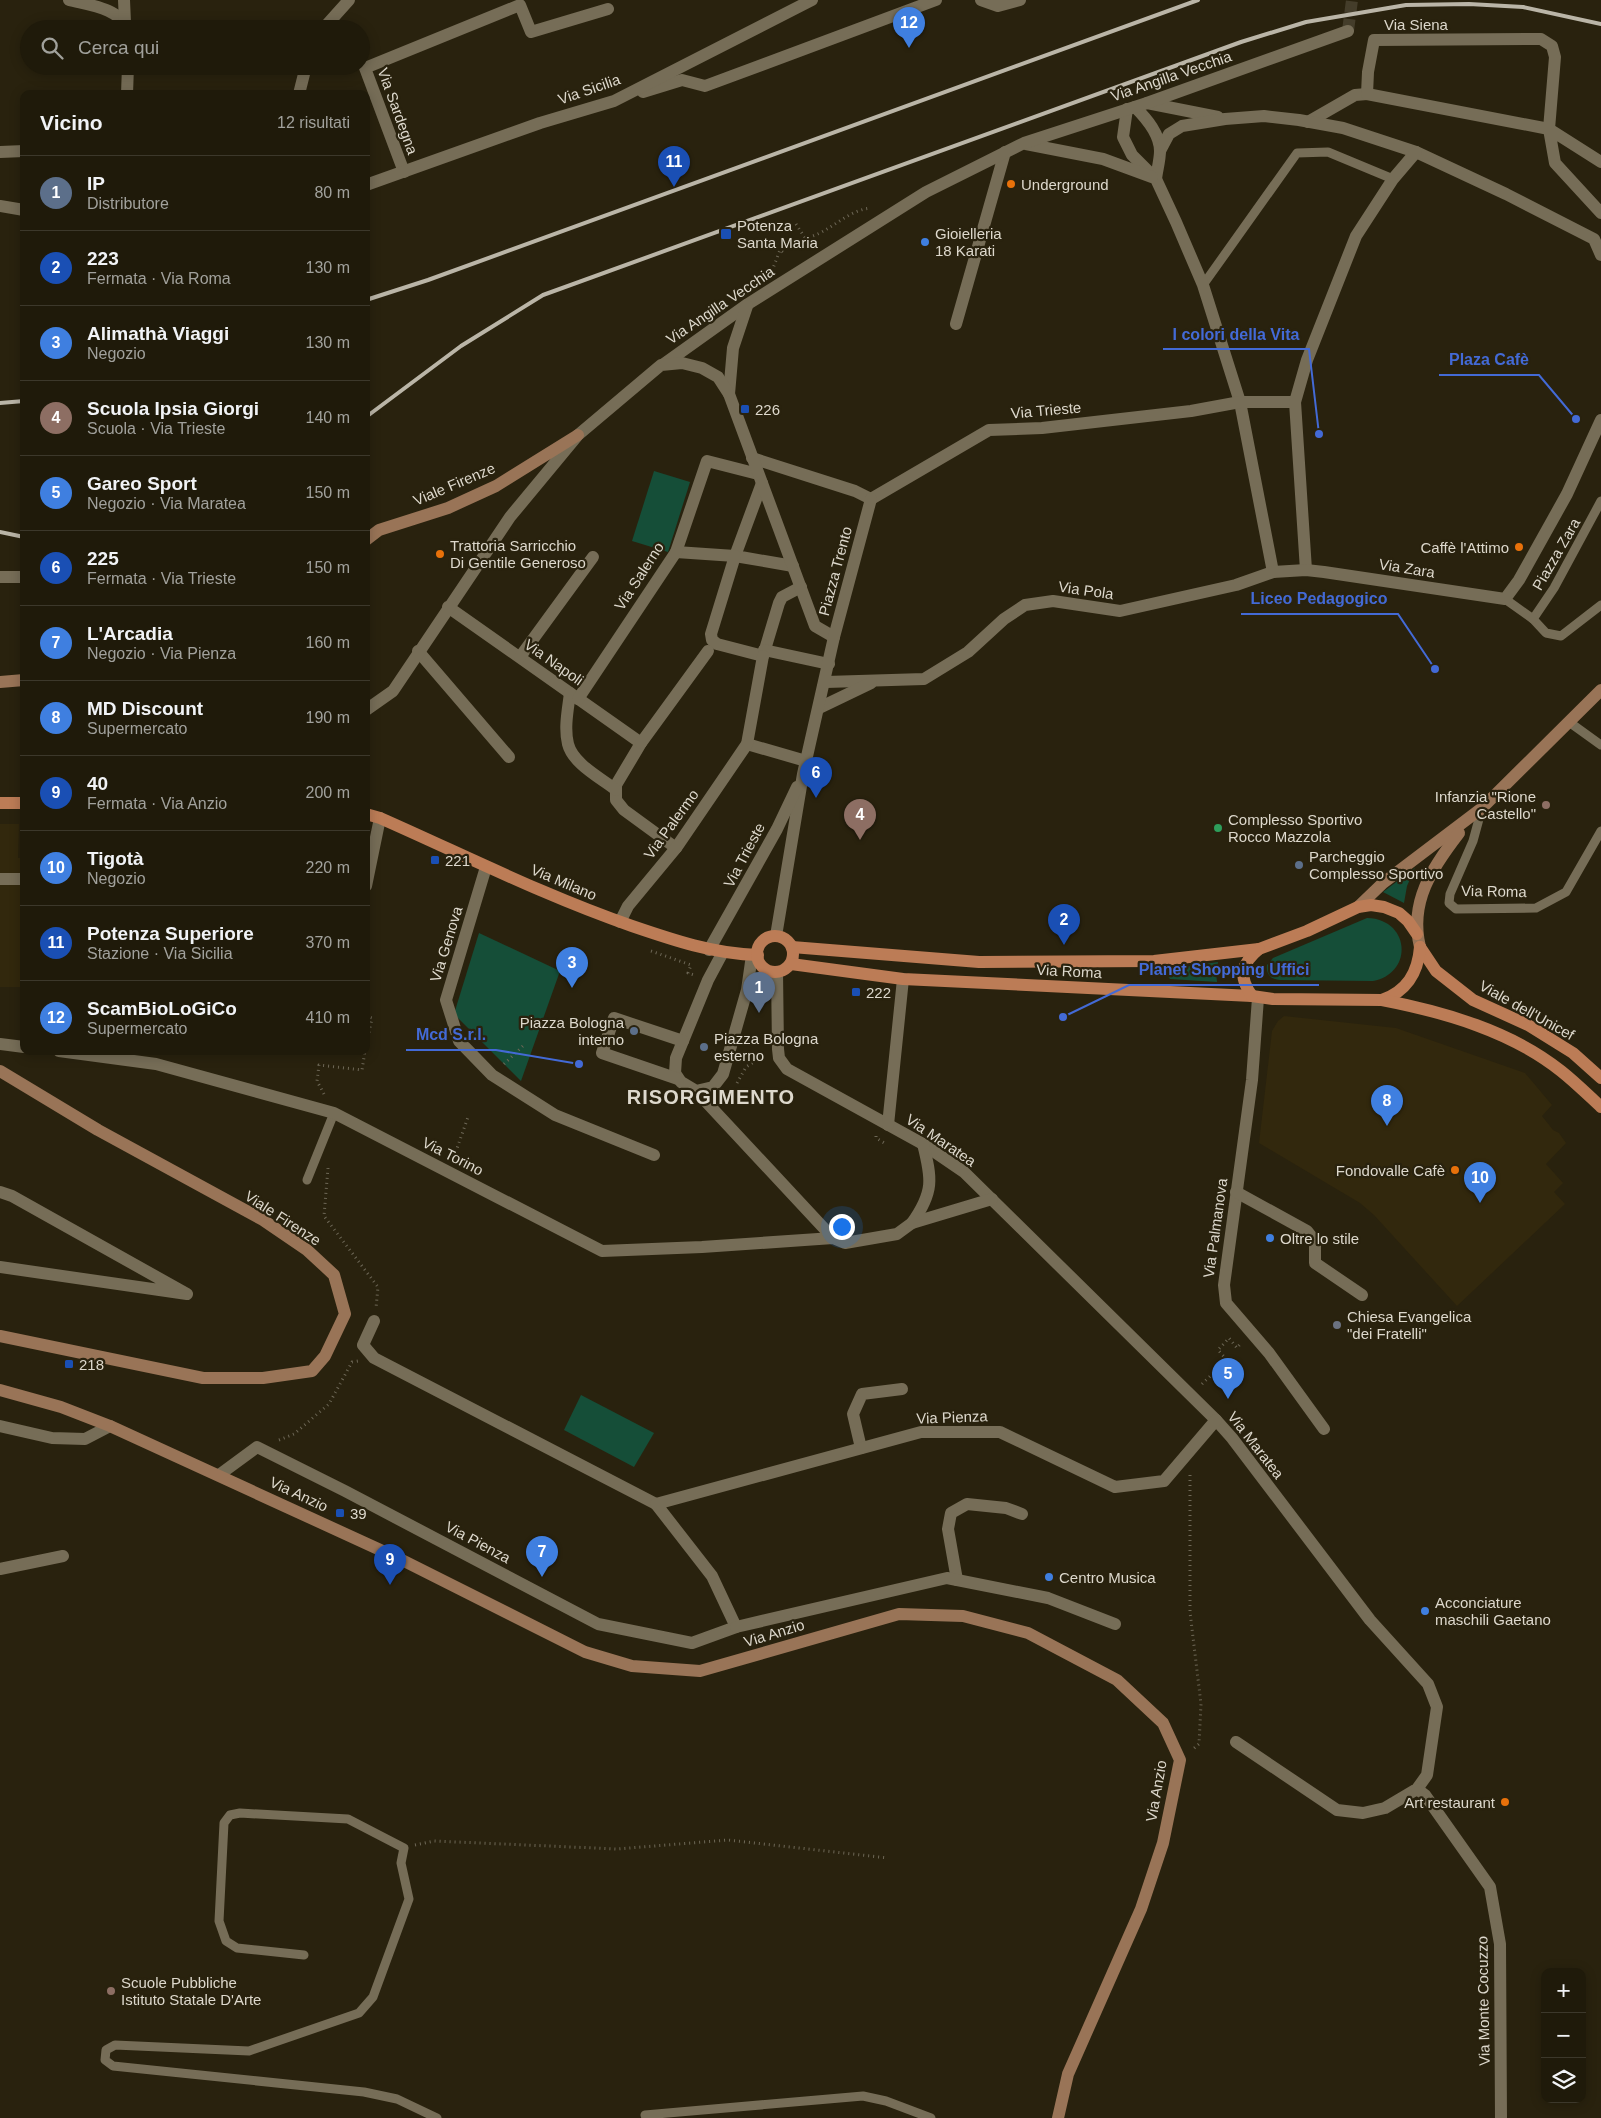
<!DOCTYPE html>
<html lang="it">
<meta charset="utf-8">
<style>
body{margin:0;font-family:Helvetica,sans-serif;background:#272313;color:#f1f3f6}
.controls{position:absolute;right:15px;bottom:15px;display:grid;overflow:hidden;border-radius:10px;box-shadow:0 2px 12px #0003}
.controls button{width:45px;height:45px;display:grid;place-items:center;padding:0;border:0;border-bottom:1px solid #3c382b;background:#1f1a0a;color:#f1f3f6;font:25px sans-serif}
.you{position:absolute;left:841px;top:1226px;width:18px;height:18px;margin:-12px;border:4px solid #fff;border-radius:50%;background:#1a73e8;box-shadow:0 0 0 8px #1a73e833}
.badge{display:grid;place-items:center;width:32px;height:32px;border-radius:50%;background:#0b8043;color:#fff;font-size:16px;font-weight:700}
.pin{position:absolute;translate:-50% -41px;filter:drop-shadow(0 1px 2px #0008)}
.pin::after{content:'';position:absolute;top:26px;width:18px;height:15px;background:inherit;clip-path:polygon(0 0,100% 0,50% 100%)}
.list{margin:0;padding:0;list-style:none}
h2{display:flex;justify-content:space-between;align-items:center;height:65px;margin:0;padding:0 20px;font-size:21px}
h2 small{font-size:16px;font-weight:400;color:#a1a19c}
.list li{display:grid;grid-template-columns:32px 1fr auto;gap:15px;align-items:center;box-sizing:border-box;height:75px;padding:0 20px;border-top:1px solid #3c382b}
.list b{display:block;font-size:19px;white-space:nowrap}
.list p{margin:0;font-size:16px;white-space:nowrap;color:#a1a19c}
.list em{font-size:16px;font-style:normal;color:#a1a19c}
.icon{flex:none;width:28px;height:28px;fill:none;stroke:currentColor;stroke-width:2;stroke-linecap:round;stroke-linejoin:round}
.map{position:relative;flex:none;width:1601px;height:2118px;overflow:hidden}
.search{position:absolute;background:#1f1a0a;box-shadow:0 2px 12px #0003;left:20px;top:20px;width:350px;height:55px;display:flex;align-items:center;gap:12px;box-sizing:border-box;padding:0 18px;border-radius:28px;color:#a1a19c;font-size:19px}
.panel{position:absolute;background:#1f1a0a;box-shadow:0 2px 12px #0003;left:20px;top:90px;width:350px;height:965px;border-radius:10px}
.map>svg:first-child{display:block}
.built{fill:#32280d}
.green{fill:#154e38}
.lines{fill:none;stroke-linecap:round;stroke-linejoin:round}
.secondary-tunnel{stroke:#443d2a;stroke-width:12;stroke-dasharray:12 6;stroke-linecap:butt}
.path{stroke:#6e6857;stroke-width:3;stroke-dasharray:1 4;stroke-linecap:butt}
.lane{stroke:#766d57;stroke-width:9}
.street{stroke:#766d57;stroke-width:12}
.secondary{stroke:#997457;stroke-width:12}
.primary{stroke:#bc7c56;stroke-width:12}
.rail{stroke:#bab5a7;stroke-width:4}
.food-dot{fill:#e8710a;stroke:#29220e;stroke-width:2}
.transit-dot{fill:#1a4fb4;stroke:#29220e;stroke-width:2}
.shop-dot{fill:#3f7fe0;stroke:#29220e;stroke-width:2}
.education-dot{fill:#8d6e63;stroke:#29220e;stroke-width:2}
.leisure-dot{fill:#2e9e5b;stroke:#29220e;stroke-width:2}
.service-dot{fill:#5c6f8a;stroke:#29220e;stroke-width:2}
.worship-dot{fill:#6b7280;stroke:#29220e;stroke-width:2}
.labels{text-anchor:middle;dominant-baseline:central;stroke-width:4.5;stroke-linejoin:round;paint-order:stroke}
.street-label{font-size:15px;fill:#ddd8cc;stroke:#29220e}
.poi-label{font-size:15px;fill:#ddd8cc;stroke:#29220e;text-anchor:start}
.district-label{font-size:20px;font-weight:bold;letter-spacing:1px;fill:#ddd8cc;stroke:#29220e}
.leader{fill:none;stroke:#436ad6;stroke-width:2}
.callout-dot{fill:#436ad6;stroke:#29220e;stroke-width:2}
.callout-label{font-size:16px;text-anchor:middle;font-weight:bold;fill:#436ad6;stroke:#29220e;stroke-width:4.5;stroke-linejoin:round;paint-order:stroke}
</style>
<div class="map">
<svg width="1601" height="2118" viewBox="0 0 1601 2118">
<rect width="100%" height="100%" fill="#29220e"/>
<g class="built">
<polygon points="0,824 19,824 18,858 24,858 24,987 0,987"/>
<polygon points="1284,1016 1396,1028 1525,1073 1552,1105 1542,1116 1553,1130 1559,1133 1566,1143 1546,1164 1563,1183 1554,1192 1565,1204 1457,1306 1374,1215 1360,1203 1259,1143 1272,1031 1278,1021"/>
</g>
<g class="green">
<polygon points="654,471 690,482 668,552 632,541"/>
<polygon points="1415,868 1407,886 1404,903 1383,892"/>
<path d="M1367,918C1410,919 1414,973 1373,981L1280,980C1270,979 1266,974 1267,965L1273,958Z"/>
<polygon points="479,933 560,971 521,1081 454,1014"/>
<polygon points="1218,962 1216,972 1217,982 1170,979 1166,974 1170,969"/>
<polygon points="581,1395 654,1433 634,1467 564,1430"/>
</g>
<g class="lines">
<polyline class="secondary-tunnel" points="1348,31 1352,0"/>
<g class="path">
<path d="M796,224L805,238C829,234 846,210 871,208"/>
<polyline points="772,271 780,250 784,253"/>
<polyline points="651,951 691,965 688,973 694,975"/>
<polyline points="366,1016 372,1018 366,1047"/>
<polyline points="504,1064 524,1045"/>
<polyline points="737,1083 746,1067 754,1062"/>
<polyline points="324,1094 317,1081 319,1065 362,1070 365,1051"/>
<polyline points="876,1136 876,1138 886,1144"/>
<polyline points="454,1157 468,1117"/>
<polyline points="328,1168 324,1216 378,1287 376,1308"/>
<polyline points="1202,1384 1227,1360 1218,1350 1229,1338 1237,1348 1241,1343"/>
<polyline points="279,1440 294,1434 329,1404 352,1362 358,1361"/>
<polyline points="1190,1475 1190,1612 1201,1704 1199,1744 1192,1750"/>
<polyline points="415,1845 434,1841 617,1849 728,1840 888,1858"/>
</g>
<g class="lane">
<polyline points="1203,285 1297,153 1328,152 1393,179"/>
<polyline points="1505,599 1533,619 1546,633 1561,636 1601,605"/>
<polyline points="1533,619 1554,588 1601,501"/>
<polyline points="1569,722 1601,745"/>
<polyline points="1482,808 1473,841 1450,894 1449,903 1456,909 1536,908 1566,892 1601,831"/>
<polyline points="307,1180 334,1113"/>
<polyline points="304,1955 237,1948 226,1941 219,1921 224,1823 230,1815 240,1813 348,1819 404,1848 401,1863 409,1899 373,1997 359,2013 249,2051 115,2045 106,2050 105,2060 113,2066 364,2092 397,2099 437,2118"/>
<polyline points="646,2118 645,2115 863,2096 886,2101 931,2118"/>
</g>
<g class="street">
<path d="M69,0C88,5 120,8 127,29"/>
<polyline points="124,0 125,22"/>
<polyline points="981,0 998,6 1020,0"/>
<polyline points="323,29 349,0"/>
<polyline points="643,92 682,80 705,86 936,0"/>
<polyline points="127,94 128,66"/>
<polyline points="299,94 306,66"/>
<polyline points="1147,103 1218,117"/>
<path d="M1135,107C1147,119 1160,134 1160,151C1160,160 1157,170 1156,179"/>
<polyline points="1127,109 1123,137 1132,155 1156,179 1176,222 1203,285 1240,402 1273,572"/>
<polyline points="1308,122 1355,95 1367,94"/>
<polyline points="1026,144 1103,159 1152,177"/>
<polyline points="1160,151 1169,134 1182,126 1225,119 1264,116 1299,120 1343,128 1416,152 1506,194 1594,239 1601,255"/>
<polyline points="0,152 24,151"/>
<polyline points="1601,162 1549,129 1367,94 1368,72 1374,40 1541,39 1552,46 1555,57 1549,129 1555,163 1601,213"/>
<polyline points="404,172 365,68 520,5 531,32 608,9"/>
<polyline points="366,185 540,123 614,101 812,0"/>
<polyline points="0,206 24,210"/>
<polyline points="956,324 1005,152"/>
<polyline points="664,364 748,304 926,192 1024,143 1147,103 1348,31"/>
<polyline points="729,394 733,348 747,306"/>
<polyline points="752,458 855,491 871,499"/>
<polyline points="762,483 735,556 793,566"/>
<polyline points="871,499 989,430 1042,428 1191,411 1240,402 1295,402"/>
<polyline points="676,552 735,556 711,634 712,640 717,644 763,656 779,603 782,597 801,587"/>
<polyline points="1306,570 1295,402 1307,360 1356,236 1393,179 1416,152"/>
<polyline points="0,577 24,577"/>
<polyline points="448,607 641,743 616,785 616,800 624,810 676,848"/>
<polyline points="764,650 829,664"/>
<polyline points="418,651 509,757"/>
<polyline points="520,657 593,557"/>
<polyline points="826,682 924,679 968,652 1004,619 1025,605 1053,601 1120,611 1236,585 1273,572 1306,570 1324,572 1505,599 1519,580 1567,494 1601,420"/>
<path d="M570,693C568,709 564,728 568,744C573,764 601,778 616,790"/>
<polyline points="578,699 676,552 707,461 758,474"/>
<polyline points="819,708 871,683"/>
<polyline points="366,710 393,691 510,517 578,435 661,365 682,363 702,368 718,377 729,394 815,626 834,637"/>
<polyline points="641,743 708,651"/>
<polyline points="747,744 806,761"/>
<polyline points="486,867 446,1000 459,1041 492,1075 555,1115 654,1155"/>
<polyline points="0,879 24,879"/>
<polyline points="366,886 380,818"/>
<polyline points="620,922 628,906 676,848 747,744 763,656"/>
<polyline points="776,936 803,774 834,637 871,499"/>
<polyline points="709,950 777,829 797,787"/>
<polyline points="723,952 708,980 676,1058 675,1073 681,1082 696,1091 713,1087 723,1074 747,990 752,955"/>
<polyline points="777,972 778,1049 779,1058 787,1069 923,1144 964,1172 1216,1420 1232,1438 1370,1620 1428,1684 1437,1707 1427,1775 1417,1789 1385,1808 1363,1813 1337,1810 1236,1742"/>
<polyline points="1258,998 1252,1080 1224,1285 1226,1303 1269,1353 1324,1429"/>
<polyline points="0,1044 24,1047"/>
<polyline points="59,1051 156,1064 334,1113 602,1251 702,1247 833,1238 845,1243 897,1234 912,1223 992,1199"/>
<polyline points="678,1079 602,1053 614,1018 683,1041"/>
<polyline points="696,1091 833,1238"/>
<polyline points="888,1125 903,979"/>
<polyline points="0,1192 12,1196 187,1294 0,1267"/>
<polyline points="1236,1192 1307,1231 1315,1241 1315,1263 1362,1295"/>
<path d="M912,1223C934,1192 932,1179 923,1144"/>
<polyline points="374,1321 363,1345 374,1358 656,1504"/>
<polyline points="0,1426 52,1438 85,1439 110,1426"/>
<polyline points="861,1448 853,1414 862,1394 902,1389"/>
<polyline points="219,1475 257,1447 345,1491 598,1624 692,1643 736,1627 712,1576 656,1504 921,1432 1000,1432 1115,1487 1164,1481 1216,1420"/>
<polyline points="0,1569 63,1556"/>
<polyline points="957,1580 948,1529 951,1513 967,1504 1006,1508 1022,1514"/>
<polyline points="736,1627 947,1578 1048,1598 1115,1624"/>
<polyline points="1417,1789 1425,1795 1490,1887 1500,1944 1501,2118"/>
</g>
<g class="secondary">
<polyline points="366,540 379,530 448,508 496,486 578,435"/>
<polyline points="0,682 24,680"/>
<polyline points="1358,907 1383,883 1482,808 1601,690"/>
<path d="M1420,947C1409,902 1432,868 1459,833"/>
<polyline points="0,1071 98,1130 263,1220 307,1250 334,1275 345,1314 325,1356 312,1371 263,1378 203,1378 0,1336"/>
<polyline points="0,1390 61,1407 110,1426 400,1559 585,1652 632,1666 700,1671 899,1614 963,1616 1028,1633 1117,1680 1163,1723 1180,1760 1163,1843 1141,1909 1068,2074 1058,2118"/>
</g>
<g class="primary">
<polyline points="0,803 24,803"/>
<path d="M366,814L380,818C464,855 545,896 632,926C673,940 714,954 758,955"/>
<circle cx="775" cy="954" r="18"/>
<polyline points="792,947 979,962 1154,961 1259,949 1307,931 1358,907 1371,905 1384,907 1399,913 1408,921 1417,934"/>
<polyline points="1420,947 1436,971 1473,1000 1528,1025 1573,1053 1601,1078"/>
<path d="M791,964L903,979L1252,996L1273,999L1382,1000C1407,991 1418,973 1420,947"/>
<path d="M1252,996C1238,976 1241,964 1259,949"/>
<path d="M1382,1000C1444,1012 1511,1031 1561,1071C1575,1082 1588,1095 1601,1107"/>
</g>
<g class="rail">
<polyline points="366,300 428,280 1198,0"/>
<polyline points="0,403 24,401"/>
<polyline points="366,417 461,346 543,295 1241,42 1306,22 1406,5 1469,4 1523,7 1601,24"/>
<polyline points="0,532 24,537"/>
</g>
</g>
<g class="food-dot">
<circle cx="1011" cy="184" r="5"/>
<circle cx="1519" cy="547" r="5"/>
<circle cx="440" cy="554" r="5"/>
<circle cx="1455" cy="1170" r="5"/>
<circle cx="1505" cy="1802" r="5"/>
</g>
<g class="transit-dot">
<rect x="720" y="228" width="12" height="12" rx="2.5"/>
<rect x="740" y="404" width="10" height="10" rx="2.5"/>
<rect x="430" y="855" width="10" height="10" rx="2.5"/>
<rect x="851" y="987" width="10" height="10" rx="2.5"/>
<rect x="64" y="1359" width="10" height="10" rx="2.5"/>
<rect x="335" y="1508" width="10" height="10" rx="2.5"/>
</g>
<g class="shop-dot">
<circle cx="925" cy="242" r="5"/>
<circle cx="1270" cy="1238" r="5"/>
<circle cx="1049" cy="1577" r="5"/>
<circle cx="1425" cy="1611" r="5"/>
</g>
<g class="education-dot">
<circle cx="1546" cy="805" r="5"/>
<circle cx="111" cy="1991" r="5"/>
</g>
<circle class="leisure-dot" cx="1218" cy="828" r="5"/>
<g class="service-dot">
<circle cx="1299" cy="865" r="5"/>
<circle cx="634" cy="1031" r="5"/>
<circle cx="704" cy="1047" r="5"/>
</g>
<circle class="worship-dot" cx="1337" cy="1325" r="5"/>
<g class="labels">
<g class="street-label">
<text x="1416" y="24">Via Siena</text>
<text transform="translate(1171 76) rotate(-19)">Via Angilla Vecchia</text>
<text transform="translate(589 89) rotate(-19)">Via Sicilia</text>
<text transform="translate(398 111) rotate(70)">Via Sardegna</text>
<text transform="translate(720 305) rotate(-34)">Via Angilla Vecchia</text>
<text transform="translate(1046 410) rotate(-5)">Via Trieste</text>
<text transform="translate(454 484) rotate(-23)">Viale Firenze</text>
<text transform="translate(1556 554) rotate(-60)">Piazza Zara</text>
<text transform="translate(1407 568) rotate(9)">Via Zara</text>
<text transform="translate(835 571) rotate(-75)">Piazza Trento</text>
<text transform="translate(639 576) rotate(-57)">Via Salerno</text>
<text transform="translate(1086 590) rotate(8)">Via Pola</text>
<text transform="translate(554 662) rotate(35)">Via Napoli</text>
<text transform="translate(671 824) rotate(-54)">Via Palermo</text>
<text transform="translate(744 855) rotate(-62)">Via Trieste</text>
<text transform="translate(564 882) rotate(23)">Via Milano</text>
<text transform="translate(1494 891) rotate(1)">Via Roma</text>
<text transform="translate(446 944) rotate(-73)">Via Genova</text>
<text transform="translate(1069 971) rotate(3)">Via Roma</text>
<text transform="translate(1527 1010) rotate(29)">Viale dell'Unicef</text>
<text transform="translate(941 1140) rotate(34)">Via Maratea</text>
<text transform="translate(453 1156) rotate(27)">Via Torino</text>
<text transform="translate(283 1218) rotate(33)">Viale Firenze</text>
<text transform="translate(1215 1228) rotate(-82)">Via Palmanova</text>
<text transform="translate(952 1417) rotate(-2)">Via Pienza</text>
<text transform="translate(1256 1445) rotate(52)">Via Maratea</text>
<text transform="translate(299 1494) rotate(25)">Via Anzio</text>
<text transform="translate(478 1542) rotate(28)">Via Pienza</text>
<text transform="translate(774 1633) rotate(-17)">Via Anzio</text>
<text transform="translate(1156 1791) rotate(-80)">Via Anzio</text>
<text transform="translate(1483 2001) rotate(-91)">Via Monte Cocuzzo</text>
</g>
<g class="poi-label">
<text x="1021" y="184">Underground</text>
<text x="737" y="225">Potenza<tspan x="737" dy="17">Santa Maria</tspan></text>
<text x="935" y="233">Gioielleria<tspan x="935" dy="17">18 Karati</tspan></text>
<text x="755" y="409">226</text>
<text x="450" y="545">Trattoria Sarricchio<tspan x="450" dy="17">Di Gentile Generoso</tspan></text>
<text x="1509" y="547" text-anchor="end">Caffè l'Attimo</text>
<text x="1536" y="796" text-anchor="end">Infanzia "Rione<tspan x="1536" dy="17">Castello"</tspan></text>
<text x="1228" y="819">Complesso Sportivo<tspan x="1228" dy="17">Rocco Mazzola</tspan></text>
<text x="1309" y="856">Parcheggio<tspan x="1309" dy="17">Complesso Sportivo</tspan></text>
<text x="445" y="860">221</text>
<text x="866" y="992">222</text>
<text x="624" y="1022" text-anchor="end">Piazza Bologna<tspan x="624" dy="17">interno</tspan></text>
<text x="714" y="1038">Piazza Bologna<tspan x="714" dy="17">esterno</tspan></text>
<text x="1445" y="1170" text-anchor="end">Fondovalle Cafè</text>
<text x="1280" y="1238">Oltre lo stile</text>
<text x="1347" y="1316">Chiesa Evangelica<tspan x="1347" dy="17">"dei Fratelli"</tspan></text>
<text x="79" y="1364">218</text>
<text x="350" y="1513">39</text>
<text x="1059" y="1577">Centro Musica</text>
<text x="1435" y="1602">Acconciature<tspan x="1435" dy="17">maschili Gaetano</tspan></text>
<text x="1495" y="1802" text-anchor="end">Art restaurant</text>
<text x="121" y="1982">Scuole Pubbliche<tspan x="121" dy="17">Istituto Statale D'Arte</tspan></text>
</g>
<g class="district-label">
<text x="711" y="1097">RISORGIMENTO</text>
</g>
</g>
<path class="leader" d="M1319 434L1309 349H1163M1576 419L1539 375H1439M1435 669L1398 614H1241M1063 1017L1129 985H1319M579 1064L496 1050H406"/>
<g class="callout-dot">
<circle cx="1319" cy="434" r="5"/>
<circle cx="1576" cy="419" r="5"/>
<circle cx="1435" cy="669" r="5"/>
<circle cx="1063" cy="1017" r="5"/>
<circle cx="579" cy="1064" r="5"/>
</g>
<g class="callout-label">
<text x="1236" y="340">I colori della Vita</text>
<text x="1489" y="365">Plaza Cafè</text>
<text x="1319" y="604">Liceo Pedagogico</text>
<text x="1224" y="975">Planet Shopping Uffici</text>
<text x="451" y="1040">Mcd S.r.l.</text>
</g>
</svg>
<div class="controls">
<button>+</button>
<button>−</button>
<button><svg class="icon" aria-label="layers" viewBox="0 0 24 24"><path d="M12 4l9 5-9 5-9-5zM3 14l9 5 9-5"/></svg></button>
</div>
<div class="you"></div>
<div class="pin badge" style="left:759px;top:1013px;background:#5c6f8a">1</div>
<div class="pin badge" style="left:1064px;top:945px;background:#1a4fb4">2</div>
<div class="pin badge" style="left:572px;top:988px;background:#3f7fe0">3</div>
<div class="pin badge" style="left:860px;top:840px;background:#8d6e63">4</div>
<div class="pin badge" style="left:1228px;top:1399px;background:#3f7fe0">5</div>
<div class="pin badge" style="left:816px;top:798px;background:#1a4fb4">6</div>
<div class="pin badge" style="left:542px;top:1577px;background:#3f7fe0">7</div>
<div class="pin badge" style="left:1387px;top:1126px;background:#3f7fe0">8</div>
<div class="pin badge" style="left:390px;top:1585px;background:#1a4fb4">9</div>
<div class="pin badge" style="left:1480px;top:1203px;background:#3f7fe0">10</div>
<div class="pin badge" style="left:674px;top:187px;background:#1a4fb4">11</div>
<div class="pin badge" style="left:909px;top:48px;background:#3f7fe0">12</div>
<div class="search"><svg class="icon" aria-label="search" viewBox="0 0 24 24"><circle cx="10" cy="10" r="6"/><path d="M15 15l6 6"/></svg>Cerca qui</div>
<section class="panel">
<h2>Vicino<small>12 risultati</small></h2>
<ul class="list">
<li><span class="badge" style="background:#5c6f8a">1</span><div><b>IP</b><p>Distributore</p></div><em>80 m</em></li>
<li><span class="badge" style="background:#1a4fb4">2</span><div><b>223</b><p>Fermata · Via Roma</p></div><em>130 m</em></li>
<li><span class="badge" style="background:#3f7fe0">3</span><div><b>Alimathà Viaggi</b><p>Negozio</p></div><em>130 m</em></li>
<li><span class="badge" style="background:#8d6e63">4</span><div><b>Scuola Ipsia Giorgi</b><p>Scuola · Via Trieste</p></div><em>140 m</em></li>
<li><span class="badge" style="background:#3f7fe0">5</span><div><b>Gareo Sport</b><p>Negozio · Via Maratea</p></div><em>150 m</em></li>
<li><span class="badge" style="background:#1a4fb4">6</span><div><b>225</b><p>Fermata · Via Trieste</p></div><em>150 m</em></li>
<li><span class="badge" style="background:#3f7fe0">7</span><div><b>L'Arcadia</b><p>Negozio · Via Pienza</p></div><em>160 m</em></li>
<li><span class="badge" style="background:#3f7fe0">8</span><div><b>MD Discount</b><p>Supermercato</p></div><em>190 m</em></li>
<li><span class="badge" style="background:#1a4fb4">9</span><div><b>40</b><p>Fermata · Via Anzio</p></div><em>200 m</em></li>
<li><span class="badge" style="background:#3f7fe0">10</span><div><b>Tigotà</b><p>Negozio</p></div><em>220 m</em></li>
<li><span class="badge" style="background:#1a4fb4">11</span><div><b>Potenza Superiore</b><p>Stazione · Via Sicilia</p></div><em>370 m</em></li>
<li><span class="badge" style="background:#3f7fe0">12</span><div><b>ScamBioLoGiCo</b><p>Supermercato</p></div><em>410 m</em></li>
</ul>
</section>
</div>
